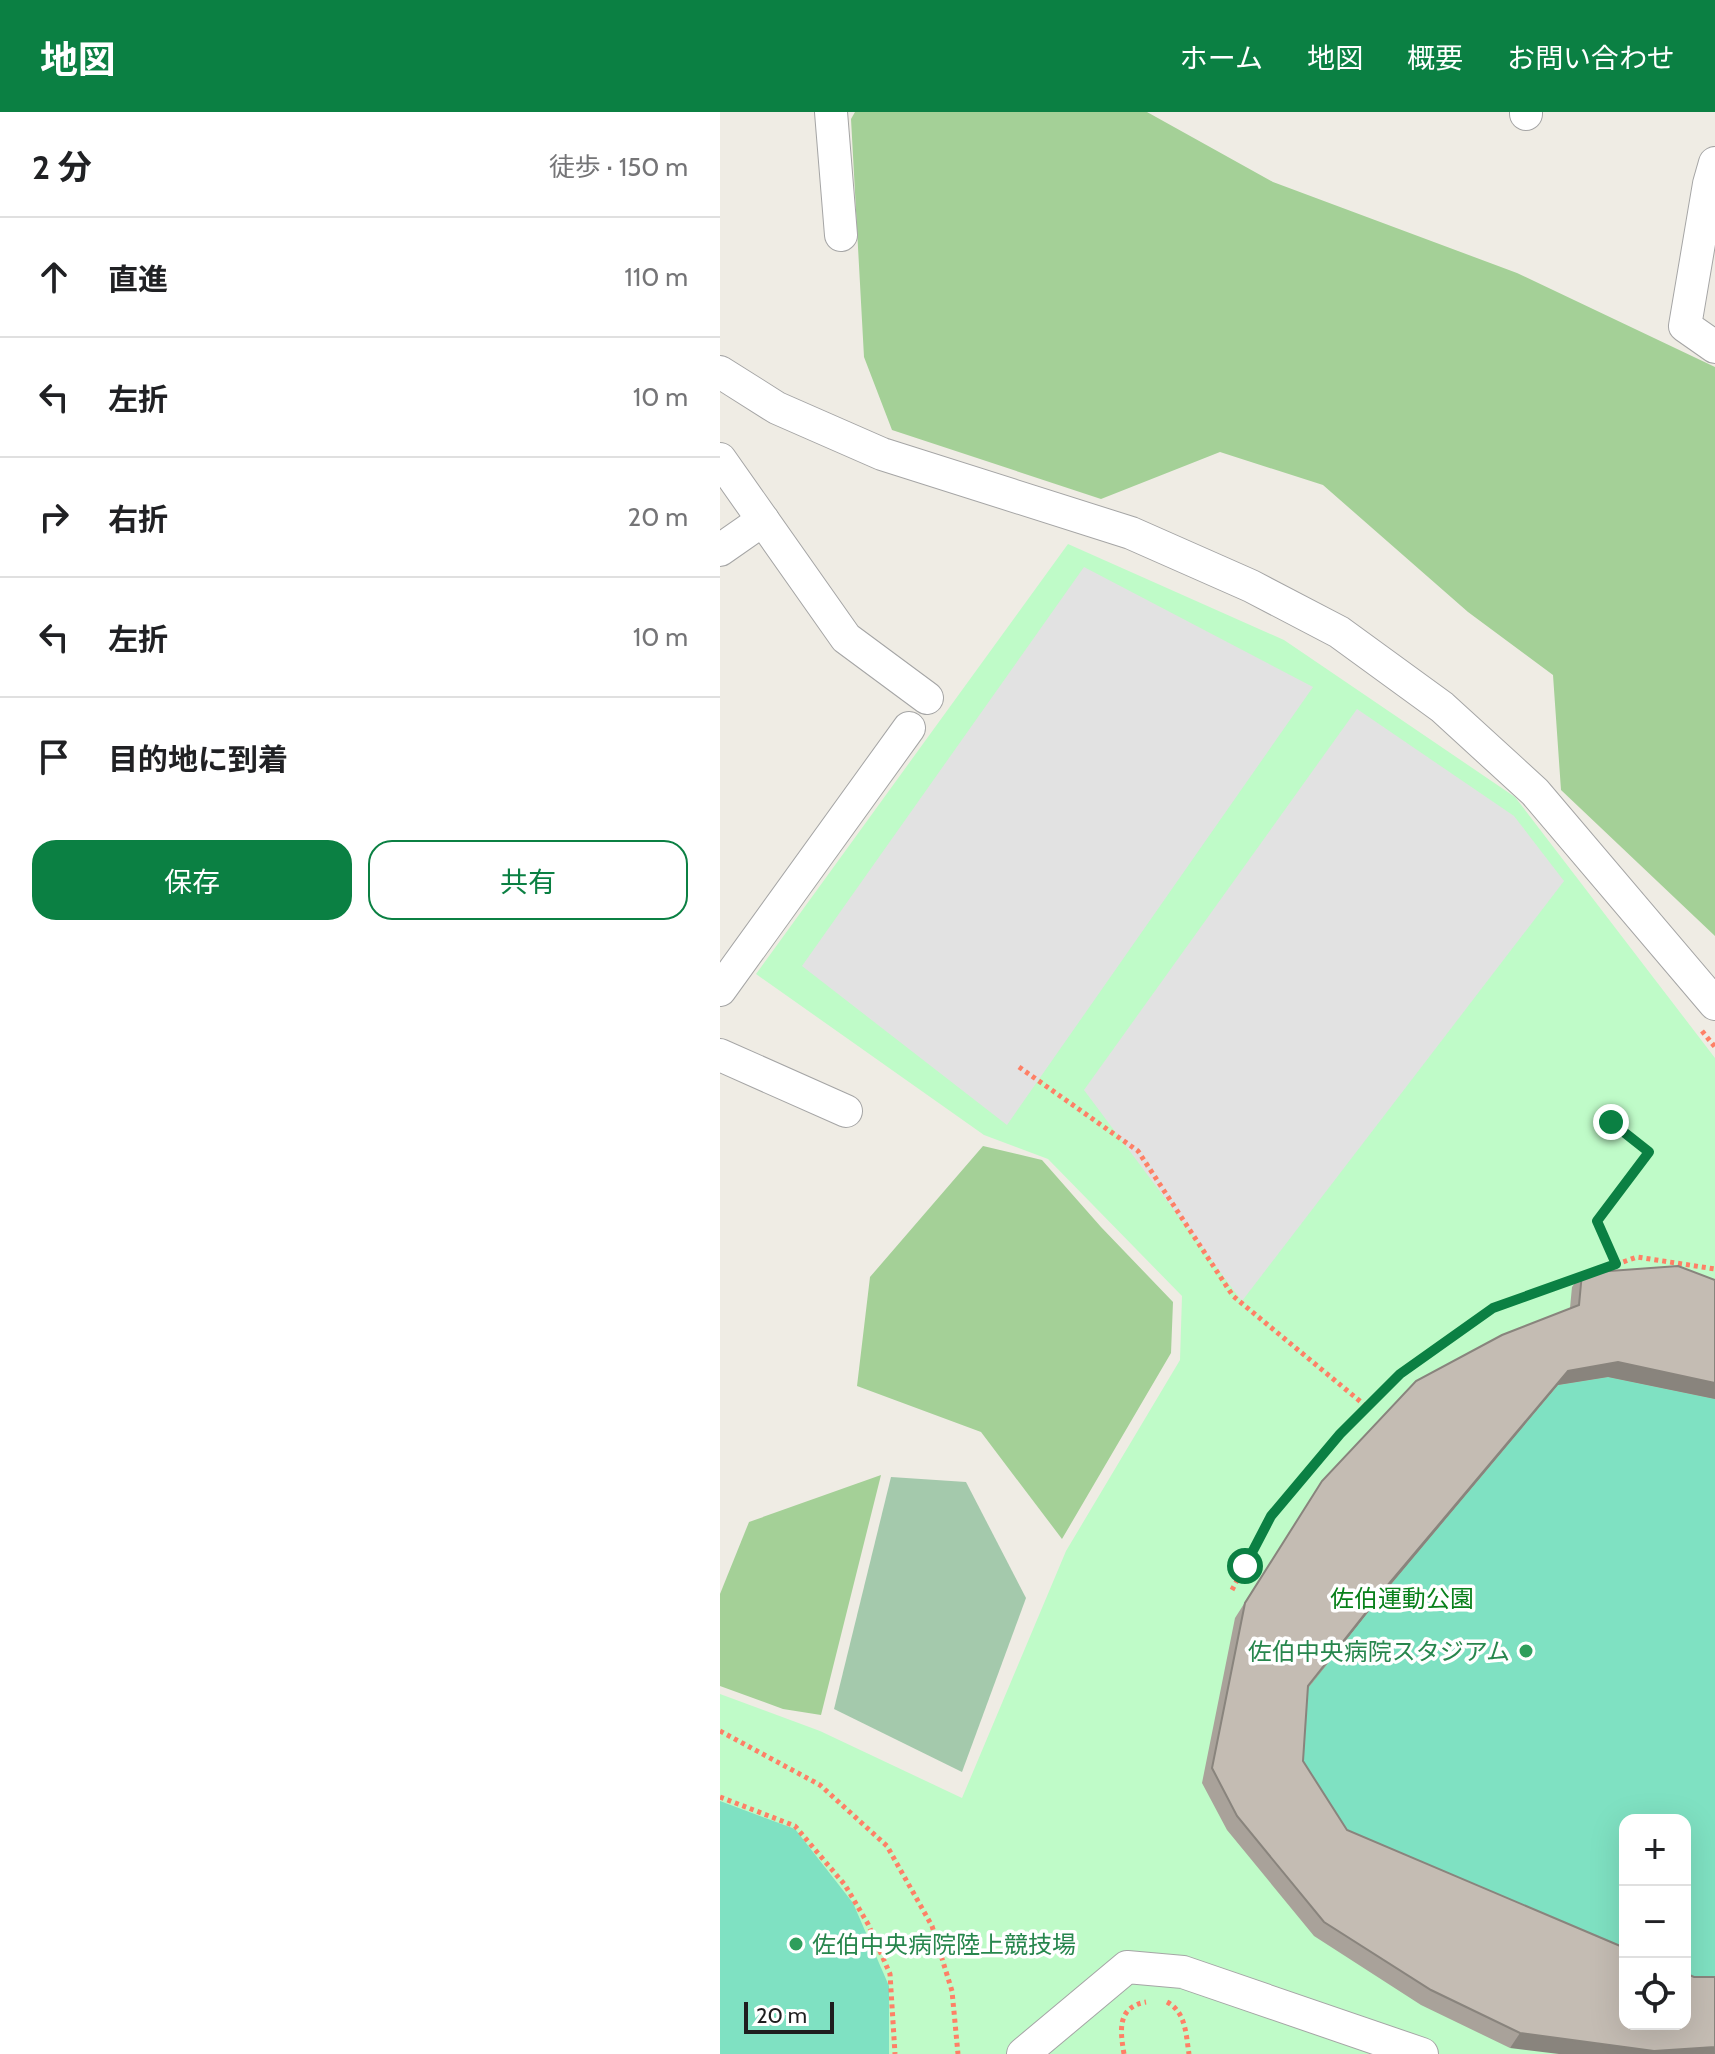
<!DOCTYPE html>
<html lang="ja">
<meta charset="utf-8">
<style>
body{margin:0;font-family:Cabin,"Noto Sans JP",sans-serif;background:#f6f6f6;color:#202124}
.controls{position:absolute;right:24px;bottom:24px;display:grid;overflow:hidden;border-radius:16px;box-shadow:0 8px 32px #0002}
.controls button{width:72px;height:72px;display:grid;place-items:center;padding:0;border:0;border-bottom:2px solid #e0e0e0;background:#fff;color:#202124;font:40px sans-serif}
.scale{position:absolute;left:24px;bottom:20px;width:90px;box-sizing:border-box;padding-left:8px;border:4px solid #1e1e1e;border-top:0;font-size:22px;line-height:28px;white-space:nowrap;color:#1e1e1e;-webkit-text-stroke:6px #fff;paint-order:stroke}
.stop{position:absolute;width:24px;height:24px;margin:-18px;border:6px solid #0b8043;border-radius:50%;background:#fff}
.stop.end{background:#0b8043;border-color:#fff;box-shadow:0 2px 8px #0008}
.list{margin:0;padding:0;list-style:none}
h2{display:flex;justify-content:space-between;align-items:center;height:104px;margin:0;padding:0 32px;font-size:34px}
h2 small{font-size:26px;font-weight:400;color:#757577}
.list li{display:grid;grid-template-columns:52px 1fr auto;gap:24px;align-items:center;box-sizing:border-box;height:120px;padding:0 32px;border-top:2px solid #e0e0e0}
.list b{display:block;font-size:30px;white-space:nowrap}
.list em{font-size:26px;font-style:normal;color:#757577}
.actions{display:flex;gap:16px;padding:24px 32px}
.actions a{flex:1;padding:18px 0;border:2px solid #0b8043;border-radius:24px;text-align:center;font-size:28px;color:#0b8043}
.actions .main{background:#0b8043;color:#fff}
.icon{flex:none;width:44px;height:44px;fill:none;stroke:currentColor;stroke-width:2;stroke-linecap:round;stroke-linejoin:round}
.map{position:relative;flex:none;width:995px;height:1942px;overflow:hidden}
header{display:flex;align-items:center;gap:48px;box-sizing:border-box;height:112px;padding:0 40px;background:#0b8043;color:#fff}
header strong{font-size:38px}
nav{display:flex;gap:44px;margin-inline-start:auto;font-size:28px}
main{display:flex}
aside{flex:1;background:#fff}
.map>svg:first-child{display:block}
.forest{fill:#a4d097}
.cemetery{fill:#a4c9ac}
.park{fill:#bffbc8;fill-rule:evenodd}
.pitch{fill:#7fe1c2}
.parking{fill:#e2e2e2}
.lines{fill:none;stroke-linecap:round;stroke-linejoin:round}
.minor-casing{stroke:#a5a5a5;stroke-width:34}
.path{stroke:#fe8066;stroke-width:5;stroke-dasharray:4 4;stroke-linecap:butt}
.minor{stroke:#fff;stroke-width:32}
.wall{fill:#a9a29a}
.shaded-wall{fill:#89847d}
.building{fill:#c4bcb3;stroke:#89847d;stroke-width:2}
.route{stroke:#0b8043;stroke-width:10}
.leisure-dot{fill:#2e9e5b;stroke:#fff;stroke-width:3}
.labels{text-anchor:middle;dominant-baseline:central;stroke-width:7;stroke-linejoin:round;paint-order:stroke}
.park-label{font-size:24px;fill:#08801a;stroke:#fff}
.leisure-label{font-size:24px;fill:#27864d;stroke:#fff;text-anchor:end}
</style>
<header>
<strong>地図</strong>
<nav><a>ホーム</a><a>地図</a><a>概要</a><a>お問い合わせ</a></nav>
</header>
<main>
<aside>
<h2>2 分<small>徒歩 · 150 m</small></h2>
<ul class="list">
<li><svg class="icon" aria-label="ahead" viewBox="0 0 24 24"><path d="M12 20V5M6 11l6-6 6 6"/></svg><div><b>直進</b></div><em>110 m</em></li>
<li><svg class="icon" aria-label="left" viewBox="0 0 24 24"><path d="M17 20v-9H6M10 6l-5 5 5 5"/></svg><div><b>左折</b></div><em>10 m</em></li>
<li><svg class="icon" aria-label="right" viewBox="0 0 24 24"><path d="M7 20v-9h11M14 6l5 5-5 5"/></svg><div><b>右折</b></div><em>20 m</em></li>
<li><svg class="icon" aria-label="left" viewBox="0 0 24 24"><path d="M17 20v-9H6M10 6l-5 5 5 5"/></svg><div><b>左折</b></div><em>10 m</em></li>
<li><svg class="icon" aria-label="arrive" viewBox="0 0 24 24"><path d="M6 21V4h12l-3 4 3 4H6"/></svg><div><b>目的地に到着</b></div></li>
</ul>
<div class="actions"><a class="main">保存</a><a>共有</a></div>
</aside>
<div class="map">
<svg width="995" height="1942" viewBox="0 0 995 1942">
<rect width="100%" height="100%" fill="#efece4"/>
<g class="forest">
<polygon points="135,0 427,0 553,70 797,161 995,255 995,824 841,678 833,563 748,500 603,373 500,340 381,387 172,318 144,245 131,7"/>
<polygon points="263,1034 322,1048 381,1115 453,1190 451,1241 342,1427 261,1320 137,1274 150,1165"/>
<polygon points="161,1363 101,1603 63,1597 0,1574 0,1482 29,1410"/>
</g>
<polygon class="cemetery" points="171,1365 246,1370 306,1486 242,1660 114,1597"/>
<path class="park" d="M348,432L564,528L795,685L995,946V1942H0V1582L100,1619L242,1686L346,1439L460,1248L462,1184L328,1047L264,1023L36,862ZM905,1708H965V1912H905Z"/>
<g class="pitch">
<polygon points="888,1265 995,1287 995,1879 965,1879 965,1708 905,1708 905,1854 617,1733 573,1663 578,1589 657,1489 838,1273"/>
<polygon points="0,1689 75,1717 133,1791 169,1874 169,1942 0,1942"/>
</g>
<g class="parking">
<polygon points="364,455 593,575 287,1013 82,854"/>
<polygon points="637,597 794,704 844,769 522,1189 364,978"/>
</g>
<g class="lines">
<g class="minor-casing">
<g id="minor">
<polyline points="111,0 121,123"/>
<polyline points="806,2 806,0"/>
<polyline points="995,51 989,72 965,214 995,235"/>
<polyline points="0,260 57,296 162,342 411,421 531,474 619,520 722,595 815,680 995,892"/>
<polyline points="0,347 126,526 207,586"/>
<polyline points="0,438 43,408"/>
<polyline points="0,878 189,616"/>
<polyline points="0,943 126,999"/>
<polyline points="303,1942 407,1855 463,1860 702,1942"/>
</g>
</g>
<g class="path">
<polyline points="982,919 995,935"/>
<polyline points="299,955 418,1039 513,1184 647,1295"/>
<polyline points="891,1010 929,1040 877,1109 896,1152"/>
<polyline points="512,1478 551,1404 620,1322 680,1262 773,1196 917,1145 995,1157"/>
<polyline points="0,1619 100,1673 167,1734 212,1814 232,1879 238,1942"/>
<polyline points="0,1685 75,1714 125,1773 148,1812 170,1862 175,1942"/>
<path d="M447,1890C466,1900 466,1923 469,1942"/>
<path d="M404,1942C400,1918 397,1895 426,1890"/>
</g>
<use href="#minor" class="minor"/>
</g>
<polygon class="wall" points="862,1161 995,1168 995,1287 888,1265 838,1273 657,1489 588,1576 583,1649 627,1718 905,1836 790,1936 701,1893 594,1824 507,1718 482,1671 515,1506 602,1369 850,1196 852,1175"/>
<g class="shaded-wall">
<polygon points="898,1250 995,1271 995,1287 888,1265 838,1273 657,1489 578,1589 667,1474 848,1259"/>
<polygon points="800,1921 995,1935 995,1942 839,1942 790,1936"/>
</g>
<polygon class="building" points="958,1154 995,1168 995,1271 898,1250 848,1259 667,1474 588,1574 583,1649 627,1718 905,1836 905,1912 965,1912 965,1861 974,1865 995,1865 995,1935 934,1939 800,1921 711,1878 604,1810 517,1704 492,1656 525,1491 602,1369 696,1269 782,1223 859,1193 862,1161"/>
<g class="lines">
<polyline class="route" points="525,1454 551,1404 620,1322 680,1262 773,1196 896,1152 877,1109 929,1040 891,1010"/>
</g>
<g class="leisure-dot">
<circle cx="806" cy="1539" r="8"/>
<circle cx="76" cy="1832" r="8"/>
</g>
<g class="labels">
<g class="park-label">
<text x="682" y="1486">佐伯運動公園</text>
</g>
<g class="leisure-label">
<text x="790" y="1539">佐伯中央病院スタジアム</text>
<text x="92" y="1832" text-anchor="start">佐伯中央病院陸上競技場</text>
</g>
</g>
</svg>
<div class="controls">
<button>+</button>
<button>−</button>
<button><svg class="icon" aria-label="locate" viewBox="0 0 24 24"><circle cx="12" cy="12" r="6"/><path d="M12 2v4M12 18v4M2 12h4M18 12h4"/></svg></button>
</div>
<div class="scale">20 m</div>
<div class="stop" style="left:525px;top:1454px"></div>
<div class="stop end" style="left:891px;top:1010px"></div>
</div>
</main>
